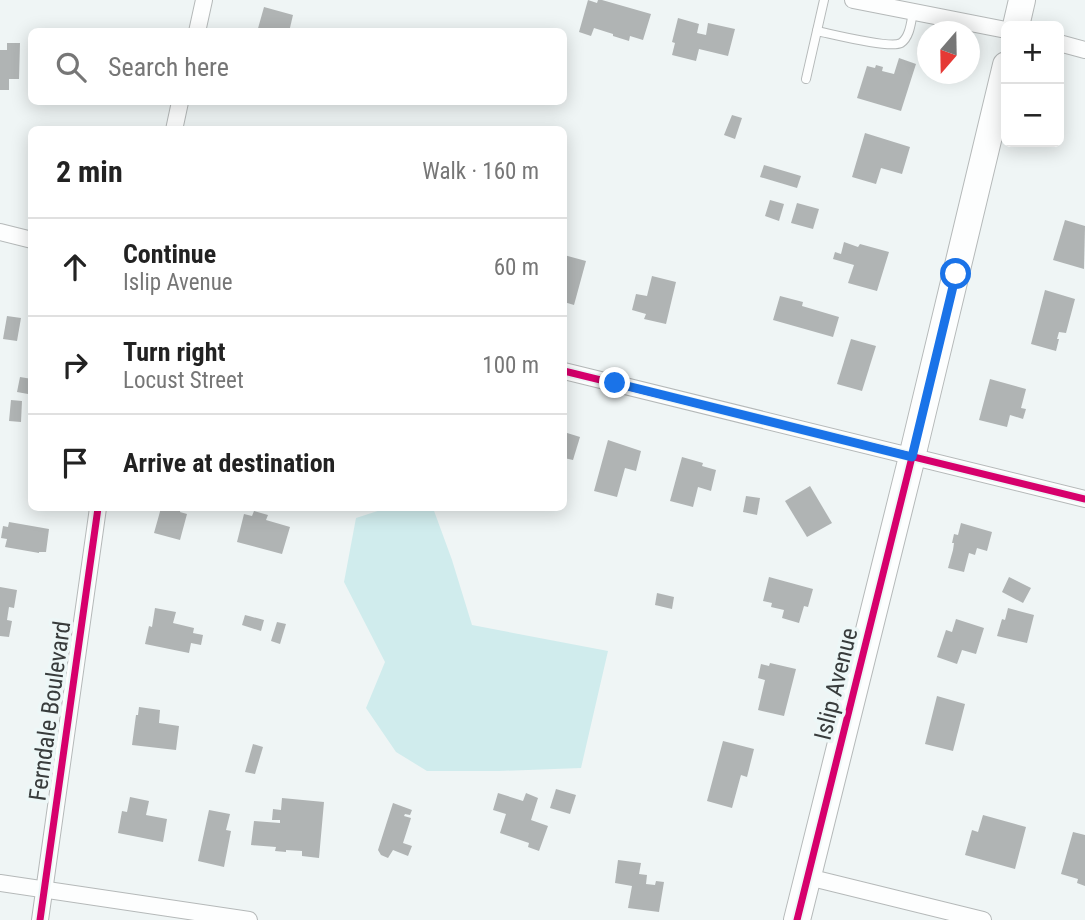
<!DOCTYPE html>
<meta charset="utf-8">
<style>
body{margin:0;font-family:"Roboto Condensed",sans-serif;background:#f6f6f6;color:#222}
.controls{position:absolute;right:21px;top:21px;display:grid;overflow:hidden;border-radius:10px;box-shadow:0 4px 18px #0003}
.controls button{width:63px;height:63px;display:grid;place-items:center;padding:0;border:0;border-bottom:2px solid #e0e0e0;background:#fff;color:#222;font:35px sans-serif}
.compass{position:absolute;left:917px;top:21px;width:63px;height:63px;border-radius:50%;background:#fff;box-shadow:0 4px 18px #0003;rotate:200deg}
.stop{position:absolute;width:21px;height:21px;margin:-16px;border:5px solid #1a73e8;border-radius:50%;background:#fff}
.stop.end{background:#1a73e8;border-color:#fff;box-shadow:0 2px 7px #0008}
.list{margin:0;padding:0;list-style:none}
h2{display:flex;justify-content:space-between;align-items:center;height:91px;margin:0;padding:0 28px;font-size:30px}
h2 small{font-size:23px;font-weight:400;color:#767676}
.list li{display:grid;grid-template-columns:46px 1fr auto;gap:21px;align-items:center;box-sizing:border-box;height:98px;padding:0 28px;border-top:2px solid #e0e0e0}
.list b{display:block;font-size:26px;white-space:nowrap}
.list p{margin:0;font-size:23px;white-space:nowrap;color:#767676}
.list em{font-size:23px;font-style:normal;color:#767676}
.icon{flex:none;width:38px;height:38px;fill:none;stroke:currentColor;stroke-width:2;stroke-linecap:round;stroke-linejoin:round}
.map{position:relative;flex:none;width:1085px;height:920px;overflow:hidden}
.search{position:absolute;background:#fff;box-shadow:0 4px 18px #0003;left:28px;top:28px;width:539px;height:77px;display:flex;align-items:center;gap:18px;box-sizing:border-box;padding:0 24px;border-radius:10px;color:#767676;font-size:26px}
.panel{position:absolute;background:#fff;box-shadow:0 4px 18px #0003;left:28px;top:126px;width:539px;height:385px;border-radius:10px}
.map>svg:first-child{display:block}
.green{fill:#d0eced}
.building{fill:#b0b4b4}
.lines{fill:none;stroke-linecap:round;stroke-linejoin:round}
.service-casing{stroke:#b5b9b9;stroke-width:10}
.minor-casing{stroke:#b5b9b9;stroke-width:18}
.primary-casing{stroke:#b5b9b9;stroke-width:28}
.service{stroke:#fdfefe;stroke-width:8}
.minor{stroke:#fdfefe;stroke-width:16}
.primary{stroke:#fdfefe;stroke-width:26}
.cycleway-casing{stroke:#edf7f7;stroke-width:11}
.cycleway{stroke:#d6006c;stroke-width:7}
.route{stroke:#1a73e8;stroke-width:9}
.labels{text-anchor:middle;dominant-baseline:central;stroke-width:7;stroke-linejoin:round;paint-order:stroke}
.street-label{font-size:24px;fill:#383c3c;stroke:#edf7f7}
</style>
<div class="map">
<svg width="1085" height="920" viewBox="0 0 1085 920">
<rect width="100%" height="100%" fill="#eff5f5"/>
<polygon class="green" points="387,508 433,508 452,560 472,625 608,651 581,768 499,771 427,771 396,752 366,708 385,662 344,582 356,518"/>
<g class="building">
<polygon points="588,0 597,3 598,0 602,0 651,14 643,40 630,36 629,41 613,36 613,34 594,28 591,36 579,32"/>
<polygon points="264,7 293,15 289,32 257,32"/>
<polygon points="678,18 699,24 697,33 706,35 708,23 735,29 728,56 699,49 696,61 672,55 675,43 672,42"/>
<polygon points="7,43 20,43 19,79 9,79 9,90 0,90 0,50 7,50"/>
<polygon points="899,58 916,64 901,111 857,98 867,66 875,68 876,65 883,67 882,71 894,74"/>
<polygon points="732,115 742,118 735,139 724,135"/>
<polygon points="865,133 910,147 902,174 881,168 876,184 852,177"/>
<polygon points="764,165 801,176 797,188 760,177"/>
<polygon points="770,200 784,204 779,221 765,216"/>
<polygon points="797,203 819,209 813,229 791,223"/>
<polygon points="1065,220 1085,226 1084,269 1053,260"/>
<polygon points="844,242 858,247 860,244 889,252 877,291 848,283 854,265 833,259 835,252 841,254"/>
<polygon points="564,255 586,261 574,305 564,302"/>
<polygon points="652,276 676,282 666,324 644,319 646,314 632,310 636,294 647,296"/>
<polygon points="1045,290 1075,299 1066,333 1059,332 1057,339 1059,339 1056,351 1031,344"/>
<polygon points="780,296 803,302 802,306 839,317 833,337 773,320"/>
<polygon points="7,316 21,318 17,341 3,339"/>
<polygon points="851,339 876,346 862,391 837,384"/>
<polygon points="20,377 32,379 32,397 28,396 28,394 17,392"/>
<polygon points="990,379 1026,389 1021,408 1026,409 1023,419 1010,415 1007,427 979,420"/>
<polygon points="11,400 22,401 21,422 9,421"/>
<polygon points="564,432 580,437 573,460 564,458"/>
<polygon points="608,440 641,451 636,471 625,468 617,497 594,491"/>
<polygon points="682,457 703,463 702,466 716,470 711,491 698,487 693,507 670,501"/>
<polygon points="810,486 832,523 807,537 785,501"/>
<polygon points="746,496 760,498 757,515 743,512"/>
<polygon points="161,508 181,508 180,512 187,514 180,540 154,533"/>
<polygon points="254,511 268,515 266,520 290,527 282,554 237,542 244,514 252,516"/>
<polygon points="9,522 49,529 46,552 39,552 39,553 5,547 7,539 1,538 3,526 8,527"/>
<polygon points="961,523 992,532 987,551 977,548 975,555 969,553 964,572 948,568 953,550 954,543 952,543 954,534 958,535"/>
<polygon points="769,577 813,589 808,607 804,606 799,623 782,618 784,610 771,607 772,603 763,601"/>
<polygon points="1009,577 1031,588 1023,603 1002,592"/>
<polygon points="0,587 17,590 14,608 9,607 7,620 12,621 9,637 0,636"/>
<polygon points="657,593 674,597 672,609 655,605"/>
<polygon points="155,608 176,612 173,623 194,628 193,633 203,635 201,645 191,643 189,653 145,644 149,626 152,627"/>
<polygon points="1008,608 1034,615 1027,643 997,636 1002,619 1005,620"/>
<polygon points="245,615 264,620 261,631 242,625"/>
<polygon points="956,619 984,628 976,654 962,650 957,664 937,657 946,630 952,632"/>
<polygon points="277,622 286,624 280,644 271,641"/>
<polygon points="770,663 796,669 784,716 758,710 765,680 758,678 761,664 769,666"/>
<polygon points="937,696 965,704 953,751 925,744"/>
<polygon points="139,707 160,710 159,723 179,726 176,750 132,745 136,715 138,715"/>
<polygon points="723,741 754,749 747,777 741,775 732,808 707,801"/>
<polygon points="253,744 263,747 255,774 245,772"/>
<polygon points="556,789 576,795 570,814 550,808"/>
<polygon points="498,793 523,801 526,793 538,798 531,820 548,826 539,851 528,847 529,843 500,833 506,814 493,810"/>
<polygon points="130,797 149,801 146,815 167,819 163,842 118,833 122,811 127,812"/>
<polygon points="282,798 324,802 319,858 302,856 302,851 286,850 286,852 275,851 276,847 251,845 254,821 280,823 280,820 272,820 273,809 281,810"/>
<polygon points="393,803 412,810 410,815 405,814 404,816 411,818 403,843 412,846 408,856 393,850 388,858 381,855 378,850"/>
<polygon points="209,810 230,814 226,830 231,831 224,867 198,861"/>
<polygon points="983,815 1026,827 1015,869 965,855 972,830 978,832"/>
<polygon points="1073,832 1085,835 1085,886 1077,883 1078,879 1061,874"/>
<polygon points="618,860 641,863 639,874 647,875 646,884 655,885 656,881 664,882 659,912 628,908 632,886 615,883"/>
</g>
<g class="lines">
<g class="service-casing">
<g id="service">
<path d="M817,31C832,34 890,49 901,43C910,37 911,22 913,12"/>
<polyline points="806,79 824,0"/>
</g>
</g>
<g class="minor-casing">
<g id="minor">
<polyline points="853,0 1006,30"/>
<polyline points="197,32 204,0"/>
<polyline points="1059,43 1085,50"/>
<polyline points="174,130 180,102"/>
<polyline points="0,232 32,240"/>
<polyline points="564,371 1085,499"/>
<polyline points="808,877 983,920"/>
<polyline points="0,883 249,920"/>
<polyline points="40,920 98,508"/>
</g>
</g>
<g class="primary-casing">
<g id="primary">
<polyline points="1016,26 1022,0"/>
<polyline points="797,920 912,457 1006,65"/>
</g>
</g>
<use href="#service" class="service"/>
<use href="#minor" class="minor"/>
<use href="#primary" class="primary"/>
<g class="cycleway-casing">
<g id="cycleway">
<polyline points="564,371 1085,499"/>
<polyline points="40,920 98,508"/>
<polyline points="797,920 912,457"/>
</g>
</g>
<use href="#cycleway" class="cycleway"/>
</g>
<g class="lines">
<polyline class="route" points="615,383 912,457 956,274"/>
</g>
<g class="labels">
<g class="street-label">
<text transform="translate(836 684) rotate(-76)">Islip Avenue</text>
<text transform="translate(50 711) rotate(-82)">Ferndale Boulevard</text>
</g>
</g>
</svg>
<div class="controls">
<button>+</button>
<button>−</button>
</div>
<svg class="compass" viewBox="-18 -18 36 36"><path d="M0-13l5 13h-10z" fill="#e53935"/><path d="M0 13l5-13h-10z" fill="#767676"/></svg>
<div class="stop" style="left:956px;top:274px"></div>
<div class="stop end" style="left:615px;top:383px"></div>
<div class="search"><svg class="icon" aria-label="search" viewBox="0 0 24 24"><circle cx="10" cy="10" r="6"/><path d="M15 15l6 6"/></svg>Search here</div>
<section class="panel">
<h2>2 min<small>Walk · 160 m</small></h2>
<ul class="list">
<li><svg class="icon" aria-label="ahead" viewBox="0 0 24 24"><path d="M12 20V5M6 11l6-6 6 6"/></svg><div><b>Continue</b><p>Islip Avenue</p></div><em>60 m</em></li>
<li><svg class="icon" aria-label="right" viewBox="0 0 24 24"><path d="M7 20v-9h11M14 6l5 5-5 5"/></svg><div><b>Turn right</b><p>Locust Street</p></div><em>100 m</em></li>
<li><svg class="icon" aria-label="arrive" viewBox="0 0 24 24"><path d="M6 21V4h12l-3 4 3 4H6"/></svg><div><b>Arrive at destination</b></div></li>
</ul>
</section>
</div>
